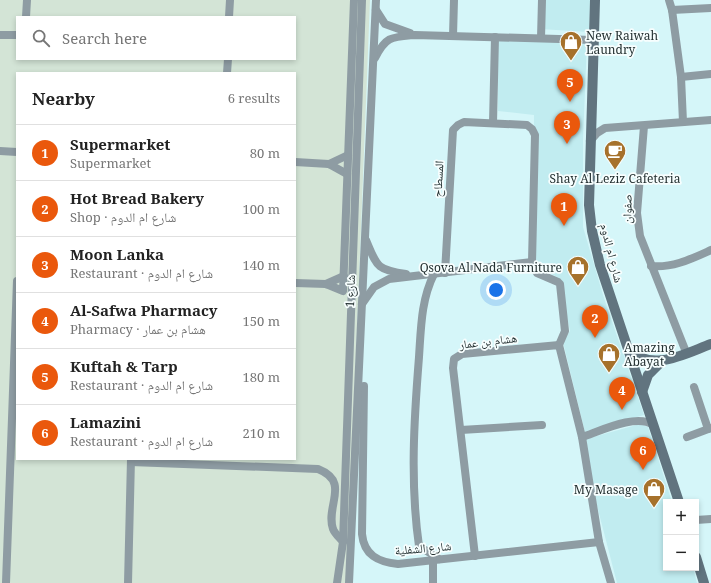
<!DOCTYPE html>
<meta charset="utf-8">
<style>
body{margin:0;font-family:"Noto Serif","Noto Naskh Arabic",serif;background:#f6f6f6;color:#222}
.controls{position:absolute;right:12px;bottom:12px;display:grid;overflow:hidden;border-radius:0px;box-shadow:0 2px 6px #0003}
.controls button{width:36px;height:36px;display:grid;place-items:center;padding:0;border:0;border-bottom:1px solid #e0e0e0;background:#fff;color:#222;font:20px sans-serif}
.you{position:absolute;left:496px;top:290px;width:14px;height:14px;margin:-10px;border:3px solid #fff;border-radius:50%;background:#1a73e8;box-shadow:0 0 0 6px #1a73e833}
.badge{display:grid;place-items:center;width:26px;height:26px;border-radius:50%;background:#ea580c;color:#fff;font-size:13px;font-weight:700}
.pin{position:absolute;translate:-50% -33px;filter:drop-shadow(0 1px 2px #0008)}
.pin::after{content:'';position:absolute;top:21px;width:14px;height:12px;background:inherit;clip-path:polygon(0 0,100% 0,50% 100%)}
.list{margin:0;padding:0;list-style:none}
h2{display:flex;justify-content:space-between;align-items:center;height:52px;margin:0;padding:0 16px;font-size:17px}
h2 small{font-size:13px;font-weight:400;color:#767676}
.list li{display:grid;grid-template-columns:26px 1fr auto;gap:12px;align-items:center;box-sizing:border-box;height:56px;padding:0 16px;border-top:1px solid #e0e0e0}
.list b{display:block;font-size:15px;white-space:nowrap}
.list p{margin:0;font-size:13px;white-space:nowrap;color:#767676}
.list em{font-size:13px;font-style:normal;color:#767676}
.icon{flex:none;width:22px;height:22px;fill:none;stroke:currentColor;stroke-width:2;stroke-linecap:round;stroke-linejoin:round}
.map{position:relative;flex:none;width:711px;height:583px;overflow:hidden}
.search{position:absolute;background:#fff;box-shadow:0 2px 6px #0003;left:16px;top:16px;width:280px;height:44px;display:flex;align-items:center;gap:10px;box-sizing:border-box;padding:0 14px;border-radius:0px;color:#767676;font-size:15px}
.panel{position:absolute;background:#fff;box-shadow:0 2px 6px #0003;left:16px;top:72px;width:280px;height:388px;border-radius:0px}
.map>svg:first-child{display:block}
.built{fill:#c1ecf0}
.green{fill:#d3e4d6;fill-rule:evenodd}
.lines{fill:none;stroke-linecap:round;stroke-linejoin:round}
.street{stroke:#8e9ca3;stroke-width:8}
.secondary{stroke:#61747f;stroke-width:10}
.labels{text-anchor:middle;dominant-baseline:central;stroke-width:3.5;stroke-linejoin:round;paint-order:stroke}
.poi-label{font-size:12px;fill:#233031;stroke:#f7fefe;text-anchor:start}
.street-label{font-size:12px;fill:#233031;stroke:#f7fefe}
</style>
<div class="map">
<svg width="711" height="583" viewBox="0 0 711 583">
<rect width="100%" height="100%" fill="#d5f6f9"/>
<g class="built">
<polygon points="541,0 590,0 589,32 540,29"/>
<polygon points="498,36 587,41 583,140 583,227 603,295 644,415 585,432 563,342 570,331 559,278 537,266 533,256 534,115 498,111"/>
<polygon points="640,424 648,427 672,502 666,502 666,568 693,568 697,583 617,583 594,494 586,439"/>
</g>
<path class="green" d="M0,0H370L347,583H0ZM17,17H295V59H17ZM17,73H295V459H17Z"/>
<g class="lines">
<g class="street">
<polyline points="669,0 672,10 681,77 683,122"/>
<polyline points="376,10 385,24 410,33"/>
<polyline points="672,10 711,8"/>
<polyline points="26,17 27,0"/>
<polyline points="229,17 230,0"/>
<polyline points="0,35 17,35"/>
<polyline points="453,36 454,0"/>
<polyline points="541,38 542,0"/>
<path d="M375,58C386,36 392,37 415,35L593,40"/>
<polyline points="227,73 228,59"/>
<polyline points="681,77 711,74"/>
<polyline points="493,123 495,37"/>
<polyline points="644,126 637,213 640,236 686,352"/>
<polyline points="590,141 597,133 605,128 711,120"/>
<polyline points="0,151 17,152"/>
<polyline points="295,162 329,164 347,174"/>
<polyline points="329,164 348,155"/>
<path d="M366,240C377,266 376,270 406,274"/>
<path d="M651,266C673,268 691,259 711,250"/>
<polyline points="445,273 453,130 458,125 464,122 527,125 532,129 535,135 532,262 537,273 558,282 560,284 565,331 559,345"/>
<path d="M434,274C421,300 421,328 419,357C414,420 410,483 419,546L439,559"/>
<polyline points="295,283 326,284 343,291 354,0"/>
<polyline points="326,284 344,276"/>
<polyline points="362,304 374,287 389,279 532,262"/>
<path d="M364,386L362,534C364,555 378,562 398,564L599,542"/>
<polyline points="694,387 708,429"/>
<polyline points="461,430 542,425"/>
<path d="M582,437C600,431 637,413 653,425"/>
<polyline points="687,437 711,428"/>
<path d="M131,462L318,469C351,482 325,506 333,529C335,534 340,538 343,542"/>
<polyline points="696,520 711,519"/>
<polyline points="475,556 453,368 454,359 462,354 559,345 582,437 599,542 611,583"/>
<polyline points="6,583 17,281"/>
<polyline points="128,583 131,459"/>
<polyline points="337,583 343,542 362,0"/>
<polyline points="349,583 376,0"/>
<polyline points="433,583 433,560"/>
</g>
<g class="secondary">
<polyline points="595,0 589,205 592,231 600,265 679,502"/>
<path d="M628,348C650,374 686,353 711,344"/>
<polyline points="642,392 648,375 663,360"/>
<polyline points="696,557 704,583"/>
</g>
</g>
<defs>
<g id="shop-pin" transform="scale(1.15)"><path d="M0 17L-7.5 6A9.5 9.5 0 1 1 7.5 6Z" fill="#a6712b" stroke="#f7fefe"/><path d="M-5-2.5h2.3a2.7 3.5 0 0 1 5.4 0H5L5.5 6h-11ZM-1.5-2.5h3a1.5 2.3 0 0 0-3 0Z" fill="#fff"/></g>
<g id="cafe-pin" transform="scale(1.15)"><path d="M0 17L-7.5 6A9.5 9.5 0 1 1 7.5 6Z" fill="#a6712b" stroke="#f7fefe"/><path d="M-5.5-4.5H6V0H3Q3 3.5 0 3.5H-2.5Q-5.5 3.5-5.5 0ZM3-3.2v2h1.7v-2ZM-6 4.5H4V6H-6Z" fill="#fff"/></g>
</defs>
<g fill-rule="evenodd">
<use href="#shop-pin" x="571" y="42"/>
<use href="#cafe-pin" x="615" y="151"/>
<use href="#shop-pin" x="578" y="267"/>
<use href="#shop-pin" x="609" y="354"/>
<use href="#shop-pin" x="654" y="489"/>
</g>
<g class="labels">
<g class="poi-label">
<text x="586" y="35">New Raiwah<tspan x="586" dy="14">Laundry</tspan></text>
<text x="615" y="178" text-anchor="middle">Shay Al Leziz Cafeteria</text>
<text x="562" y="267" text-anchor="end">Qsova Al Nada Furniture</text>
<text x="624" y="347">Amazing<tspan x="624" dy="14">Abayat</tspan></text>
<text x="638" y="489" text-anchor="end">My Masage</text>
</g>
<g class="street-label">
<text transform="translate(438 179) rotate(-87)">المسطاح</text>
<text transform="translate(627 209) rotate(-89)">صفوان</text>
<text transform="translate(612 253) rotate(76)">شارع ام الدوم</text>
<text transform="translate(350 291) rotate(-88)">شارع 1</text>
<text transform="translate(488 341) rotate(-7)">هشام بن عمار</text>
<text transform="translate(423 548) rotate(-5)">شارع الشفلية</text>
</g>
</g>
</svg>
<div class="controls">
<button>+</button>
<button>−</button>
</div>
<div class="you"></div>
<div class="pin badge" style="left:564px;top:226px">1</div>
<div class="pin badge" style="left:595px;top:338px">2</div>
<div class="pin badge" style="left:567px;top:144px">3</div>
<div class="pin badge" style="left:622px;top:410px">4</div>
<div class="pin badge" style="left:570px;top:102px">5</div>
<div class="pin badge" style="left:643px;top:470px">6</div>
<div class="search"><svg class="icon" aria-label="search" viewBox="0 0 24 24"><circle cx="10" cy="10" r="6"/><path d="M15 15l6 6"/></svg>Search here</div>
<section class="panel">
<h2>Nearby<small>6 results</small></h2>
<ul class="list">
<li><span class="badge">1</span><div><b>Supermarket</b><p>Supermarket</p></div><em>80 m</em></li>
<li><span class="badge">2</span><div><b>Hot Bread Bakery</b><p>Shop · شارع ام الدوم</p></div><em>100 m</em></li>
<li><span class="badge">3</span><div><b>Moon Lanka</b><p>Restaurant · شارع ام الدوم</p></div><em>140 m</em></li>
<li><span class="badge">4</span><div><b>Al-Safwa Pharmacy</b><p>Pharmacy · هشام بن عمار</p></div><em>150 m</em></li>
<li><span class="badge">5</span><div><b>Kuftah &amp; Tarp</b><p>Restaurant · شارع ام الدوم</p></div><em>180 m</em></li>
<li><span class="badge">6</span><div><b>Lamazini</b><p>Restaurant · شارع ام الدوم</p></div><em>210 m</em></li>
</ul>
</section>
</div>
